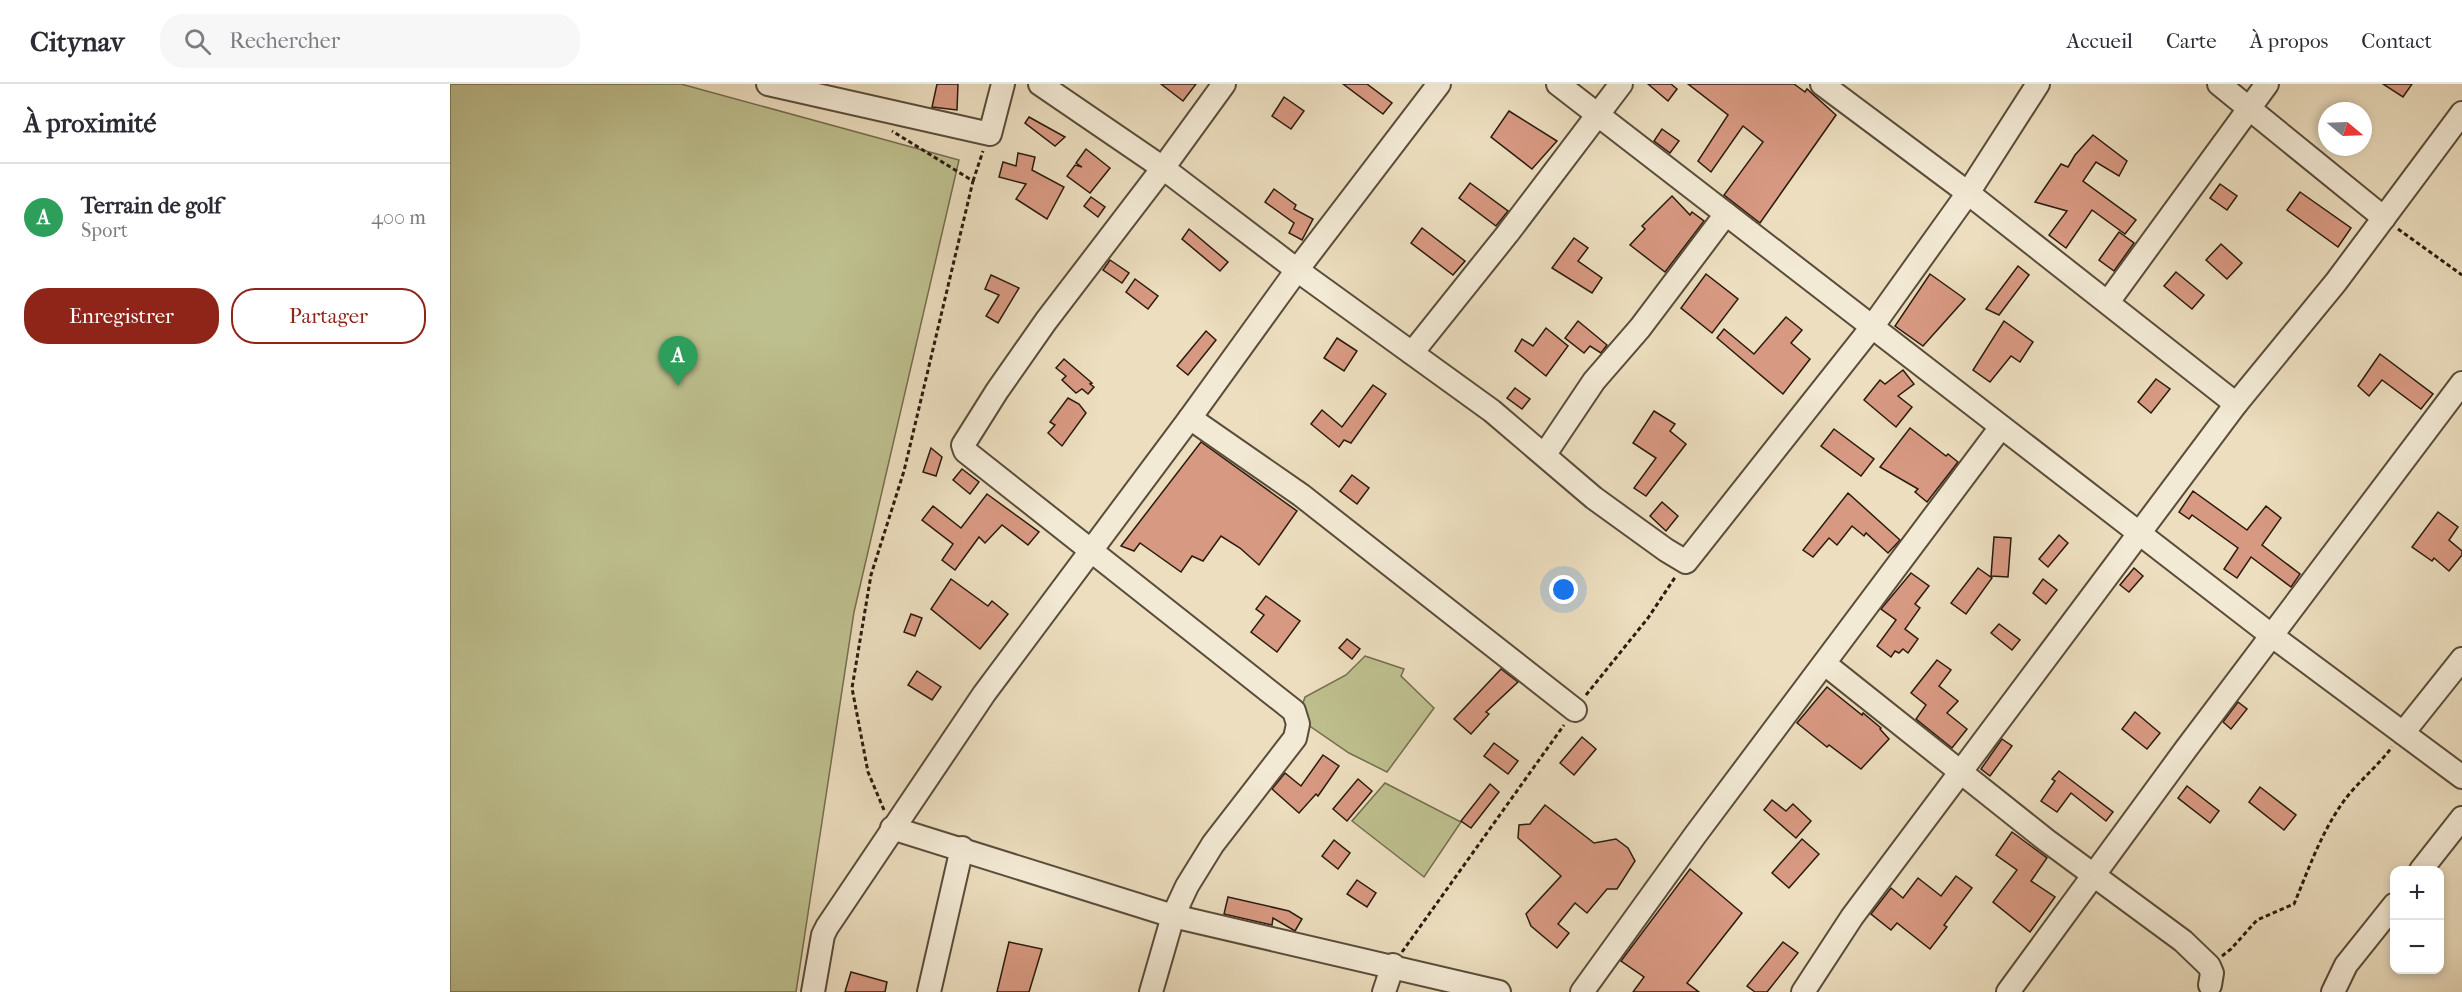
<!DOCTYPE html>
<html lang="fr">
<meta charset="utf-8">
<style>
body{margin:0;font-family:"IM FELL French Canon",serif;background:#f7f7f7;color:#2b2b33}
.controls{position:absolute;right:18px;bottom:18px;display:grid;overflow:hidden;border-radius:12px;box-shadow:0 3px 9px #0003}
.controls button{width:54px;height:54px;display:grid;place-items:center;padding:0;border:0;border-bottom:2px solid #e1e1e2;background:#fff;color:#2b2b33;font:30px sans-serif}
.compass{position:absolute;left:1868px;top:18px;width:54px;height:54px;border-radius:50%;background:#fff;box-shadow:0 3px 9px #0003;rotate:109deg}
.you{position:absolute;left:1114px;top:506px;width:21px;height:21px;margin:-15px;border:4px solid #fff;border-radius:50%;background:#1a73e8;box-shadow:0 0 0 9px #1a73e833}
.badge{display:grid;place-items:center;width:39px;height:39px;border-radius:50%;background:#8f2418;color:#fff;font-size:20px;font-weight:700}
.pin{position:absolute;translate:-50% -50px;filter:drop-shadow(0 2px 3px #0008)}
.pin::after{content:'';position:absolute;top:32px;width:21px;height:18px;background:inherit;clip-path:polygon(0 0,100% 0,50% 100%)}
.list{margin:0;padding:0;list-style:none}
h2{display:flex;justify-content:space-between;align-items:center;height:78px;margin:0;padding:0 24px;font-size:26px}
h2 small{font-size:20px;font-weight:400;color:#7c7c81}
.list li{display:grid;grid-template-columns:39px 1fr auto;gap:18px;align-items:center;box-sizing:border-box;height:108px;padding:0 24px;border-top:2px solid #e1e1e2}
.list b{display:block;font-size:22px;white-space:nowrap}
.list p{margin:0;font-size:20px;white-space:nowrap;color:#7c7c81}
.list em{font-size:20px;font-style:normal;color:#7c7c81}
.actions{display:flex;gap:12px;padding:18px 24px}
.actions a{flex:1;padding:14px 0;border:2px solid #8f2418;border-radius:24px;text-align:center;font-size:21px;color:#8f2418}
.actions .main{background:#8f2418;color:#fff}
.icon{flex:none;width:33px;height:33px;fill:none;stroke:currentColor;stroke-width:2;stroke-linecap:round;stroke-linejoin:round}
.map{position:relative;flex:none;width:2012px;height:908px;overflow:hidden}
header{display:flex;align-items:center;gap:36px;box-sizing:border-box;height:84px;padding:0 30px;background:#fff;border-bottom:2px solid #e1e1e2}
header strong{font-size:28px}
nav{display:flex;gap:33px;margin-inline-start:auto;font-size:21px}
.search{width:420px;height:54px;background:#f7f7f7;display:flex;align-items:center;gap:15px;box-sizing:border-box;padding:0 21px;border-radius:24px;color:#7c7c81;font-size:22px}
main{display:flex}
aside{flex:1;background:#fff}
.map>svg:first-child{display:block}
.green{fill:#bebf8e;stroke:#746d4e;stroke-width:1.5}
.building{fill:#d89982;stroke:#2a1b0d;stroke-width:1.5}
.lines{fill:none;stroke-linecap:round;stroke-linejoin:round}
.minor-casing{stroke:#5a4c3a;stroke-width:26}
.path{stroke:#2a1b0d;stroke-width:3;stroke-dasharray:4.5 3;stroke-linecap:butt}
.minor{stroke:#f3ead5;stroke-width:22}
</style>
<header>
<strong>Citynav</strong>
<div class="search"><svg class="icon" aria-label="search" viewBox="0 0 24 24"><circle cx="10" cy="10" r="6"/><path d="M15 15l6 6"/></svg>Rechercher</div>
<nav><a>Accueil</a><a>Carte</a><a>À propos</a><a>Contact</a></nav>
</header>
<main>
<aside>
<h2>À proximité<small></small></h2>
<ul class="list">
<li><span class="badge" style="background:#2e9e5b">A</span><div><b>Terrain de golf</b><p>Sport</p></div><em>400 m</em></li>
</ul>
<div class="actions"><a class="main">Enregistrer</a><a>Partager</a></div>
</aside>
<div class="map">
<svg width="2012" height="908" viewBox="0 0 2012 908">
<rect width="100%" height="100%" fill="#ecdebf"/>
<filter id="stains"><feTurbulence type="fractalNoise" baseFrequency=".00333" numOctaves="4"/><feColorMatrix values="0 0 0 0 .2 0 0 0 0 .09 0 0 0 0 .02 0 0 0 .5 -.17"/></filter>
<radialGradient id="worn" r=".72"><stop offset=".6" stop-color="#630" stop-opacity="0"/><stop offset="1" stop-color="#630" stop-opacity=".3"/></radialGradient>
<g class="green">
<polygon points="0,0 231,0 509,76 404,528 346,908 0,908"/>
<polygon points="915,572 954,585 951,592 984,624 937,688 899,669 848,634 855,613 896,591"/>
<polygon points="935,699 1011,738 974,793 902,737"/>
</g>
<g class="building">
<polygon points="487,0 508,0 507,26 482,23"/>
<polygon points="711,0 746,0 733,17"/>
<polygon points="893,0 917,0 942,19 933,30"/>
<polygon points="1198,0 1221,0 1227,5 1218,17"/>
<polygon points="1238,0 1344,0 1355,8 1357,5 1386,31 1310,139 1274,111 1313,58 1293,42 1261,88 1248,77 1278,31"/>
<polygon points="1933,0 1962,0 1953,13"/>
<polygon points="834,13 854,27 841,45 822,32"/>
<polygon points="1059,27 1107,57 1082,85 1041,53"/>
<polygon points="579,33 615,53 605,62 575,39"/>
<polygon points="1212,45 1229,57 1220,69 1204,57"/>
<polygon points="1643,51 1677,77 1669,92 1646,78 1633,97 1686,136 1675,150 1642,126 1616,164 1599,151 1617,127 1585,118 1611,80 1618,83 1625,71"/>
<polygon points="636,65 660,84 640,109 617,92 625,81 632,83 626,79"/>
<polygon points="568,69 585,73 582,86 614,103 597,135 566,115 576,100 549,93 553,78 566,82"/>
<polygon points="1020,99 1058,127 1046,142 1009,114"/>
<polygon points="1770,100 1787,112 1777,126 1760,114"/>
<polygon points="824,105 846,121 844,125 863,135 852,156 839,149 844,139 815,118"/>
<polygon points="1850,108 1901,144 1888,163 1837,126"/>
<polygon points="1222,112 1240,131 1242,128 1254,137 1215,188 1180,161 1195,145 1192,142"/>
<polygon points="641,113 655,123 648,133 634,122"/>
<polygon points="972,144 1015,177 1003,191 961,159"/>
<polygon points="739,145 778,178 770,187 732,155"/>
<polygon points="1669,148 1684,159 1664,187 1649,176"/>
<polygon points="1124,154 1138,164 1128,177 1152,194 1142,209 1102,184"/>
<polygon points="1771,160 1792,179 1777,195 1756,176"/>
<polygon points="660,176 679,189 672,199 653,186"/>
<polygon points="1568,182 1579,191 1549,231 1536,225"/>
<polygon points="1726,188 1754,211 1742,225 1714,202"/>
<polygon points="1256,190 1288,215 1262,249 1231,224"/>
<polygon points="1480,190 1515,215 1473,262 1445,242"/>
<polygon points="541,191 569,204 548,239 536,232 549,211 535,205"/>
<polygon points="685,195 708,212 698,225 676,208"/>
<polygon points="1336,233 1352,246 1341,259 1360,275 1333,310 1267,254 1274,245 1304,270"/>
<polygon points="1128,237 1157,261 1151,269 1140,262 1134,269 1115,254"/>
<polygon points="1554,237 1583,258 1570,278 1561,272 1540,298 1523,286"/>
<polygon points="1096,244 1118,262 1096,292 1065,267 1072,255 1083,262"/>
<polygon points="756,247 766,256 738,291 727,282"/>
<polygon points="887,254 907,267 894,287 874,274"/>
<polygon points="1930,270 1983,310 1971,325 1932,296 1919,312 1908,302"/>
<polygon points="614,275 642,299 640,300 644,303 638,310 632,305 626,309 612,296 616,292 606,284"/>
<polygon points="1453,286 1464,300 1448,312 1462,323 1446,343 1414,316 1430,296 1435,300"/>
<polygon points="1706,295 1720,305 1701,329 1688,318"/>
<polygon points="923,301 936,310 901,359 894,356 889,363 861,340 872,326 892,343"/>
<polygon points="1065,304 1080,315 1072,325 1057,314"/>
<polygon points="618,314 629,320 636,329 612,362 598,349 605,341 600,338"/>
<polygon points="1204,327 1225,340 1220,347 1236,360 1196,412 1184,404 1206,374 1183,359"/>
<polygon points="1460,344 1496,372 1498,370 1508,378 1477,418 1465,408 1468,405 1430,383"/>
<polygon points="1384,345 1424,375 1411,392 1371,362"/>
<polygon points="751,358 847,427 809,481 790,464 771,452 753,477 742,472 731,488 690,459 684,467 671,462"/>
<polygon points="481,364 492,373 486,392 473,388"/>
<polygon points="512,385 529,398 520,410 503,396"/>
<polygon points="902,391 919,404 907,420 890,407"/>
<polygon points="1743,407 1797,446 1816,422 1831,434 1812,461 1850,490 1841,503 1801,473 1787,494 1774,485 1788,464 1742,431 1739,435 1729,428"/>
<polygon points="1398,409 1450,456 1438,469 1416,449 1414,452 1402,442 1387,461 1379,454 1363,473 1353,466"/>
<polygon points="537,410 589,448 578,461 552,441 535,459 529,453 505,486 492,476 503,460 472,436 483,422 511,444"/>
<polygon points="1212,418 1228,432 1216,447 1200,432"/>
<polygon points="1988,428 2008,443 1999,456 2012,467 2012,471 1999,487 1984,474 1982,477 1962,463"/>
<polygon points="1609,451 1618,459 1598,483 1589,475"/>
<polygon points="1544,453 1561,454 1558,493 1541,492"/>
<polygon points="1528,484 1542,494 1516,530 1501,519"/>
<polygon points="1684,484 1693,492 1679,508 1670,501"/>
<polygon points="1461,489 1479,502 1465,520 1470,524 1455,545 1468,555 1458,569 1453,565 1449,569 1445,567 1441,573 1427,562 1446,536 1431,525"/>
<polygon points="501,495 538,522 542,517 558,530 530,565 481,525"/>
<polygon points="1593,495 1607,506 1596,520 1583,509"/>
<polygon points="816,512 850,537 827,568 801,548 814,531 806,525"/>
<polygon points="461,530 472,534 465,552 454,548"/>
<polygon points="1549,540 1570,556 1562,566 1541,549"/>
<polygon points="897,555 910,565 902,575 889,564"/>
<polygon points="1487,576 1501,586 1489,602 1508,617 1497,629 1517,645 1502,664 1466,635 1476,621 1461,609"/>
<polygon points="1051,585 1068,598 1036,628 1039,630 1021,650 1004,635"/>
<polygon points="467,587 491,603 482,616 458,601"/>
<polygon points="1377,603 1412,631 1413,629 1431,644 1430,645 1439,655 1411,685 1379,661 1377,663 1347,639"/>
<polygon points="1788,618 1797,625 1781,645 1773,638"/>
<polygon points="1685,628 1710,649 1697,665 1672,645"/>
<polygon points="1132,653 1146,665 1124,691 1110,679"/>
<polygon points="1552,655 1562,662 1540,692 1531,685"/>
<polygon points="1044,659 1068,677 1058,690 1034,672"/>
<polygon points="873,671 889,682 868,712 866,710 849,729 822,705 835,689 851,702"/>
<polygon points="1609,687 1663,728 1656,737 1621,709 1607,728 1591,717 1605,697 1602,695"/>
<polygon points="908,695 922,707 897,737 883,725"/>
<polygon points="1040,700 1049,708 1021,744 1011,737"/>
<polygon points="1737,702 1769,727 1760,739 1728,714"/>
<polygon points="1810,703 1846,731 1834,746 1799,718"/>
<polygon points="1322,716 1336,727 1343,720 1361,737 1346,754 1314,726"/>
<polygon points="1095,721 1144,759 1166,755 1178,764 1185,777 1167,805 1157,805 1137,829 1125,819 1108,840 1119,849 1107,864 1081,842 1076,830 1111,792 1068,754 1069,741 1080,740"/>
<polygon points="1562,748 1597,774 1581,797 1605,813 1580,848 1543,818 1567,786 1546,771"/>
<polygon points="1352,755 1369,770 1339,804 1322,789"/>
<polygon points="884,756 900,769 888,785 872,772"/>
<polygon points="1240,785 1292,829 1237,899 1249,908 1183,908 1194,893 1171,877"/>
<polygon points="1506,792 1522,804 1494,841 1497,843 1480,865 1447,839 1441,846 1421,830 1441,804 1453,814 1468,794 1491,812"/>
<polygon points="907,796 926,809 917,823 897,810"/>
<polygon points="778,813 839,827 852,835 845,847 823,834 822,841 774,830"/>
<polygon points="559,858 592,865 579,908 547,908"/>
<polygon points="1333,858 1348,869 1317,908 1305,908 1297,902"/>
<polygon points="401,888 437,898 435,908 395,908"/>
</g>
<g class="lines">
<g class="minor-casing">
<g id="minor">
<polyline points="318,0 540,50 553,0"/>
<polyline points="590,0 713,84 847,186 1042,327 1144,414 1216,466 1236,478 1422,243 1518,109 1588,0"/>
<polyline points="1108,0 1821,551 2012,693"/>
<polyline points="1372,0 1518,109 1786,320"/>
<polyline points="1769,0 1934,134"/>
<polyline points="1658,218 1817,0"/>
<polyline points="962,269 1058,149 1171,0"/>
<polyline points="740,334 851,411 1125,626"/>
<polyline points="1095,370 1144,297 1190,244 1276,130"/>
<polyline points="1375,580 1596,756 1733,857 1759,882 1762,889 1760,901"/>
<polyline points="1953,649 2012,575"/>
<polyline points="442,744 723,832 1049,908"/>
<polyline points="1971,786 2012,734"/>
<polyline points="363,908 373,851 377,843 534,610 740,334 847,186 989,0"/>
<polyline points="479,908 512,764"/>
<polyline points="701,908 723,832 737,802 763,760 845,654 848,640 844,627 515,367 513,361 547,307 596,237 713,84 774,0"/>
<polyline points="934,908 943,881"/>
<polyline points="1132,908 1246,750 1551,343"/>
<polyline points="1353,908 1402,833 1786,320 1886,198 2012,29"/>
<polyline points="1558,908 1736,665 2012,299"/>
<polyline points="1883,908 1896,881 1944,821"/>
</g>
</g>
<g class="path">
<polyline points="523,97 533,67"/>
<polyline points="1948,145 2012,191"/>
<polyline points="1136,611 1198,534 1226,492"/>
<polyline points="434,726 418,688 402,604 421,491 454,387 523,97 442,47"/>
<polyline points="952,868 1114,641"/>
<path d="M1772,872L1781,865L1807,836L1844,820C1860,782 1874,740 1901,708C1915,692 1930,679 1942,663"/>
</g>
<use href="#minor" class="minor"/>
</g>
<rect width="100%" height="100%" filter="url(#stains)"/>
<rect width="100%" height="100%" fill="url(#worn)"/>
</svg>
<div class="controls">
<button>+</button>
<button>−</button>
</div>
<svg class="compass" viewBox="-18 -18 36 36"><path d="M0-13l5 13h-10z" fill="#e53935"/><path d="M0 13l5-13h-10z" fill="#7c7c81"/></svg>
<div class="you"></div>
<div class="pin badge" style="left:228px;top:302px;background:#2e9e5b">A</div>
</div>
</main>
